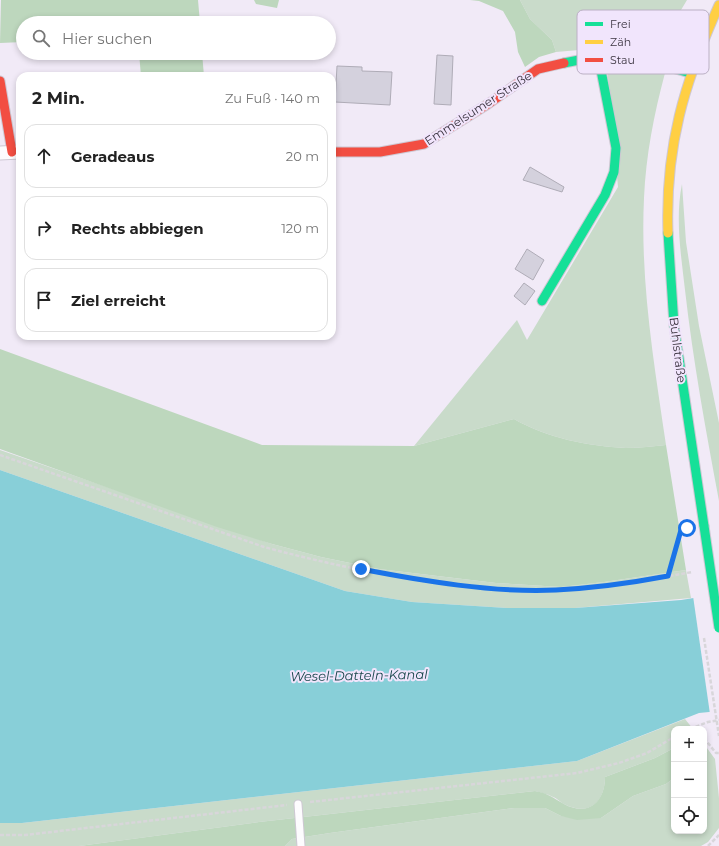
<!DOCTYPE html>
<html lang="de">
<meta charset="utf-8">
<style>
body{margin:0;font-family:Montserrat,sans-serif;background:#f6f6f6;color:#222}
.controls{position:absolute;right:12px;bottom:12px;display:grid;overflow:hidden;border-radius:8px;box-shadow:0 2px 6px #0003}
.controls button{width:36px;height:36px;display:grid;place-items:center;padding:0;border:0;border-bottom:1px solid #e0e0e0;background:#fff;color:#222;font:20px sans-serif}
.stop{position:absolute;width:12px;height:12px;margin:-9px;border:3px solid #1a73e8;border-radius:50%;background:#fff}
.stop.end{background:#1a73e8;border-color:#fff;box-shadow:0 1px 4px #0008}
.list{margin:0;padding:0;list-style:none}
h2{display:flex;justify-content:space-between;align-items:center;height:52px;margin:0;padding:0 16px;font-size:17px}
h2 small{font-size:13px;font-weight:400;color:#767676}
.list li{display:grid;grid-template-columns:26px 1fr auto;gap:12px;align-items:center;box-sizing:border-box;height:64px;margin:0 8px 8px;padding:0 8px;border:1px solid #e0e0e0;border-radius:12px}
.list b{display:block;font-size:15px;white-space:nowrap}
.list em{font-size:13px;font-style:normal;color:#767676}
.icon{flex:none;width:22px;height:22px;fill:none;stroke:currentColor;stroke-width:2;stroke-linecap:round;stroke-linejoin:round}
.map{position:relative;flex:none;width:719px;height:846px;overflow:hidden}
.search{position:absolute;background:#fff;box-shadow:0 2px 6px #0003;left:16px;top:16px;width:320px;height:44px;display:flex;align-items:center;gap:10px;box-sizing:border-box;padding:0 14px;border-radius:22px;color:#767676;font-size:15px}
.panel{position:absolute;background:#fff;box-shadow:0 2px 6px #0003;left:16px;top:72px;width:320px;height:268px;border-radius:12px}
.map>svg:first-child{display:block}
.green{fill:#c9dbca}
.forest{fill:#bdd7bd}
.water{fill:#88cfd8}
.pier{fill:#f1eaf7}
.building{fill:#d4d1dd;stroke:#afacb7}
.lines{fill:none;stroke-linecap:round;stroke-linejoin:round}
.lane-casing{stroke:#cec8d3;stroke-width:9}
.street-casing{stroke:#cec8d3;stroke-width:15}
.fast-casing{stroke:#cec8d3;stroke-width:11}
.slow-casing{stroke:#cec8d3;stroke-width:11}
.jam-casing{stroke:#cec8d3;stroke-width:11}
.path{stroke:#d8d6da;stroke-width:2.5;stroke-dasharray:4 2;stroke-linecap:butt}
.lane{stroke:#fdfcfe;stroke-width:7}
.street{stroke:#fdfcfe;stroke-width:13}
.fast{stroke:#16e098;stroke-width:9}
.slow{stroke:#ffcf43;stroke-width:9}
.jam{stroke:#f24e42;stroke-width:9}
.fast-bridge-casing{stroke:#cec8d3;stroke-width:11;stroke-linecap:butt}
.path-bridge{stroke:#d8d6da;stroke-width:2.5;stroke-dasharray:4 2;stroke-linecap:butt}
.fast-bridge{stroke:#16e098;stroke-width:9}
.route{stroke:#1a73e8;stroke-width:5}
.labels{text-anchor:middle;dominant-baseline:central;stroke-width:4;stroke-linejoin:round;paint-order:stroke}
.street-label{font-size:12px;fill:#3c3541;stroke:#f1e5fc}
.water-label{font-size:13px;font-style:italic;fill:#17464a;stroke:#f1e5fc}
.key{fill:#f1e5fc;stroke:#bbb0c4;stroke-width:1}
.key-label{font-size:11px;fill:#3c3541}
</style>
<div class="map">
<svg width="719" height="846" viewBox="0 0 719 846">
<rect width="100%" height="100%" fill="#f1eaf7"/>
<g class="green">
<polygon points="520,0 687,0 681,10 666,50 614,47 556,52 552,40 530,19"/>
<path d="M607,66H631L665,73C654,114 646,155 644,198C640,281 654,363 666,445C653,446 639,448 626,448C588,446 547,438 514,419L414,446L517,320L527,340L618,187Z"/>
<path d="M682,184L686,242L699,326L719,423V501C706,431 693,361 685,290C681,255 675,218 682,184Z"/>
<polygon points="0,450 272,544 321,557 379,569 496,583 561,587 604,582 686,570 691,598 575,608 507,608 412,602 345,591 0,470"/>
<path d="M685,719L693,729H674V748L655,758L605,777C605,802 589,817 564,804C560,802 557,798 553,797C548,794 541,793 535,791L259,822L79,846H0V823H22L577,761Z"/>
<polygon points="704,744 715,759 719,798 719,828 708,842 701,846 285,846 292,839 330,833 514,808 545,808 561,816 601,818 633,796 666,784 674,778 674,831 704,831"/>
</g>
<g class="forest">
<polygon points="1,0 198,0 200,23 23,23 23,42 0,43"/>
<polygon points="254,0 279,0 277,8 256,4"/>
<polygon points="470,0 520,0 530,19 552,40 556,52 539,57 525,67 518,52 515,32 503,11 479,1"/>
<polygon points="139,53 202,53 204,76 141,76"/>
<path d="M0,349L262,445L414,446L514,419C547,438 588,446 626,448C639,448 653,446 666,445L686,570L604,582L561,587L496,583L379,569L321,557L272,544L217,527L0,449Z"/>
<path d="M674,748V778L666,784L633,796L601,818L577,820L561,816L545,808H514L330,833L292,839L285,846H79L259,822L535,791C548,793 553,798 564,804C588,817 605,802 605,777L655,758Z"/>
</g>
<polygon class="water" points="0,470 345,591 412,602 507,608 575,608 681,600 719,594 719,711 699,713 577,761 22,823 0,823"/>
<polygon class="pier" points="719,592 719,713 710,714 693,596"/>
<g class="building">
<polygon points="437,55 453,56 451,105 434,104"/>
<polygon points="337,66 362,67 362,71 392,72 390,105 335,102"/>
<polygon points="530,167 564,187 562,192 523,180"/>
<polygon points="527,249 544,260 533,280 515,269"/>
<polygon points="524,283 535,291 525,305 514,296"/>
</g>
<g class="lines">
<g class="lane-casing">
<polyline id="lane" points="298,804 301,846"/>
</g>
<g class="street-casing">
<polyline id="street" points="0,153 20,152"/>
</g>
<g class="fast-casing">
<g id="fast">
<polyline points="564,63 579,60 644,60 690,73"/>
<polyline points="668,233 674,325 704,526"/>
<polyline points="542,301 605,195 614,172 616,148 599,60"/>
</g>
</g>
<g class="slow-casing">
<path id="slow" d="M668,233C665,147 684,83 719,5"/>
</g>
<g class="jam-casing">
<g id="jam">
<polyline points="0,81 12,152"/>
<polyline points="332,152 380,152 424,144 488,104 538,69 564,63"/>
</g>
</g>
<g class="path">
<path d="M0,455L264,547C357,572 457,591 554,590C601,590 647,580 692,572"/>
<polyline points="668,576 681,530 687,529"/>
<polyline points="690,729 708,722 719,720"/>
<polyline points="704,738 716,753 719,753"/>
<polyline points="310,802 577,773 619,763 647,753 674,737"/>
<polyline points="0,835 25,835 287,805"/>
<polyline points="708,846 719,835"/>
</g>
<use href="#lane" class="lane"/>
<use href="#street" class="street"/>
<use href="#fast" class="fast"/>
<use href="#slow" class="slow"/>
<use href="#jam" class="jam"/>
<g class="fast-bridge-casing">
<polyline id="fast-bridge" points="704,526 719,628"/>
</g>
<polyline class="path-bridge" points="704,638 719,736"/>
<use href="#fast-bridge" class="fast-bridge"/>
</g>
<g class="lines">
<path class="route" d="M361,569C423,581 493,593 556,590C594,588 631,583 668,576L681,530L687,528"/>
</g>
<g class="labels">
<g class="street-label">
<text transform="translate(478 108) rotate(-33)">Emmelsumer Straße</text>
<text transform="translate(678 350) rotate(83)">Bühlstraße</text>
</g>
<g class="water-label">
<text transform="translate(359 675) rotate(-1)">Wesel-Datteln-Kanal</text>
</g>
</g>
<rect x="577" y="10" width="132" height="64" rx="6" class="key"/>
<rect x="585" y="22" width="18" height="4" fill="#16e098"/>
<rect x="585" y="40" width="18" height="4" fill="#ffcf43"/>
<rect x="585" y="58" width="18" height="4" fill="#f24e42"/>
<g class="key-label">
<text x="610" y="28">Frei</text>
<text x="610" y="46">Zäh</text>
<text x="610" y="64">Stau</text>
</g>
</svg>
<div class="controls">
<button>+</button>
<button>−</button>
<button><svg class="icon" aria-label="locate" viewBox="0 0 24 24"><circle cx="12" cy="12" r="6"/><path d="M12 2v4M12 18v4M2 12h4M18 12h4"/></svg></button>
</div>
<div class="stop" style="left:687px;top:528px"></div>
<div class="stop end" style="left:361px;top:569px"></div>
<div class="search"><svg class="icon" aria-label="search" viewBox="0 0 24 24"><circle cx="10" cy="10" r="6"/><path d="M15 15l6 6"/></svg>Hier suchen</div>
<section class="panel">
<h2>2 Min.<small>Zu Fuß · 140 m</small></h2>
<ul class="list">
<li><svg class="icon" aria-label="ahead" viewBox="0 0 24 24"><path d="M12 20V5M6 11l6-6 6 6"/></svg><div><b>Geradeaus</b></div><em>20 m</em></li>
<li><svg class="icon" aria-label="right" viewBox="0 0 24 24"><path d="M7 20v-9h11M14 6l5 5-5 5"/></svg><div><b>Rechts abbiegen</b></div><em>120 m</em></li>
<li><svg class="icon" aria-label="arrive" viewBox="0 0 24 24"><path d="M6 21V4h12l-3 4 3 4H6"/></svg><div><b>Ziel erreicht</b></div></li>
</ul>
</section>
</div>
